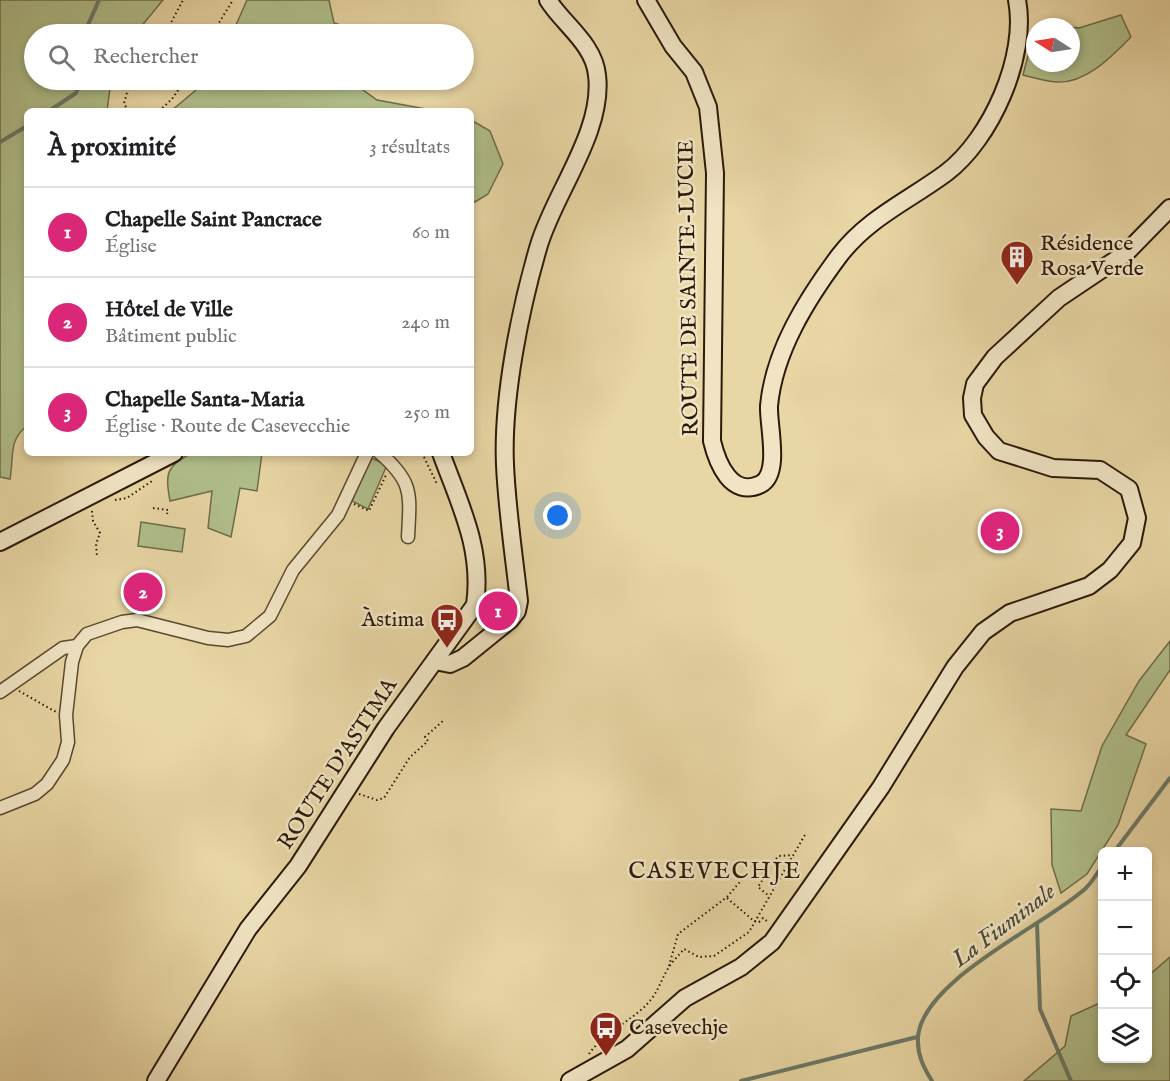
<!DOCTYPE html>
<html lang="fr">
<meta charset="utf-8">
<style>
body{margin:0;font-family:"IM FELL English",serif;background:#f2f2f2;color:#202124}
.controls{position:absolute;right:18px;bottom:18px;display:grid;overflow:hidden;border-radius:9px;box-shadow:0 3px 9px #0003}
.controls button{width:54px;height:54px;display:grid;place-items:center;padding:0;border:0;border-bottom:2px solid #e0e0e0;background:#fff;color:#202124;font:30px sans-serif}
.compass{position:absolute;left:1026px;top:18px;width:54px;height:54px;border-radius:50%;background:#fff;box-shadow:0 3px 9px #0003;rotate:282deg}
.you{position:absolute;left:558px;top:516px;width:21px;height:21px;margin:-15px;border:4px solid #fff;border-radius:50%;background:#1a73e8;box-shadow:0 0 0 9px #1a73e833}
.badge{display:grid;place-items:center;width:39px;height:39px;border-radius:50%;background:#db2777;color:#fff;font-size:20px;font-weight:700}
.pin{position:absolute;translate:-50% -50%;border:3px solid #fff;box-shadow:0 2px 6px #0006}
.list{margin:0;padding:0;list-style:none}
h2{display:flex;justify-content:space-between;align-items:center;height:78px;margin:0;padding:0 24px;font-size:26px}
h2 small{font-size:20px;font-weight:400;color:#757577}
.list li{display:grid;grid-template-columns:39px 1fr auto;gap:18px;align-items:center;box-sizing:border-box;height:90px;padding:0 24px;border-top:2px solid #e0e0e0}
.list b{display:block;font-size:22px;white-space:nowrap}
.list p{margin:0;font-size:20px;white-space:nowrap;color:#757577}
.list em{font-size:20px;font-style:normal;color:#757577}
.icon{flex:none;width:33px;height:33px;fill:none;stroke:currentColor;stroke-width:2;stroke-linecap:round;stroke-linejoin:round}
.map{position:relative;flex:none;width:1170px;height:1081px;overflow:hidden}
.search{position:absolute;background:#fff;box-shadow:0 3px 9px #0003;left:24px;top:24px;width:450px;height:66px;display:flex;align-items:center;gap:15px;box-sizing:border-box;padding:0 21px;border-radius:33px;color:#757577;font-size:22px}
.panel{position:absolute;background:#fff;box-shadow:0 3px 9px #0003;left:24px;top:108px;width:450px;height:348px;border-radius:9px}
.map>svg:first-child{display:block}
.green{fill:#b0bf8b;stroke:#6e6c4a;stroke-width:1.5}
.lines{fill:none;stroke-linecap:round;stroke-linejoin:round}
.stream{stroke:#6c7967;stroke-width:4}
.street-casing{stroke:#5a482f;stroke-width:15}
.secondary-casing{stroke:#2b1908;stroke-width:20}
.path{stroke:#2b1908;stroke-width:2;stroke-dasharray:1.5 3;stroke-linecap:butt}
.street{stroke:#f0e4c4;stroke-width:12}
.secondary{stroke:#f0e4c4;stroke-width:16}
.labels{text-anchor:middle;dominant-baseline:central;stroke-width:5;stroke-linejoin:round;paint-order:stroke}
.poi-label{font-size:22px;fill:#2b1908;stroke:#f0e4c4;text-anchor:start}
.street-label{font-size:22px;fill:#2b1908;stroke:#f0e4c4}
.neighbourhood-label{font-size:24px;letter-spacing:1.5px;fill:#2b1908;stroke:#f0e4c4}
.water-label{font-size:24px;font-style:italic;fill:#4b4937;stroke:#f0e4c4}
</style>
<div class="map">
<svg width="1170" height="1081" viewBox="0 0 1170 1081">
<rect width="100%" height="100%" fill="#e8d6a4"/>
<filter id="stains"><feTurbulence type="fractalNoise" baseFrequency=".00333" numOctaves="4"/><feColorMatrix values="0 0 0 0 .2 0 0 0 0 .09 0 0 0 0 .02 0 0 0 .5 -.17"/></filter>
<radialGradient id="worn" r=".72"><stop offset=".6" stop-color="#630" stop-opacity="0"/><stop offset="1" stop-color="#630" stop-opacity=".3"/></radialGradient>
<g class="green">
<path d="M0,0H163L135,34H34V80H111L107,111H27V426C8,440 14,458 10,479L0,477Z"/>
<polygon points="247,0 329,0 334,23 362,32 361,34 232,34"/>
<path d="M1121,15L1131,37C1112,56 1086,84 1056,82C1045,81 1034,78 1023,75L1035,28V63H1071V27L1079,28Z"/>
<polygon points="208,80 355,80 355,84 377,100 437,111 171,111"/>
<polygon points="471,120 490,131 503,164 488,194 475,202 471,198"/>
<path d="M192,453H262L257,491L240,488L231,537L208,528L212,491L170,501C165,473 166,466 192,453Z"/>
<polygon points="369,457 387,465 368,509 350,500"/>
<polygon points="141,522 185,529 182,552 138,546"/>
<polygon points="1170,641 1170,670 1126,735 1146,744 1118,825 1087,874 1061,893 1052,865 1051,809 1081,811 1102,746 1139,681"/>
<polygon points="1170,957 1170,1081 1024,1081 1065,1046 1071,1016 1102,1002 1102,1058 1148,1058 1148,976"/>
</g>
<g class="lines">
<g class="stream">
<polyline points="84,34 99,0"/>
<polyline points="49,111 76,93 81,80"/>
<polyline points="0,142 27,126"/>
<polyline points="1114,852 1170,778"/>
<polyline points="1037,923 1040,1009 1071,1081"/>
<polyline points="741,1081 917,1037"/>
<path d="M932,1081C924,1068 917,1055 918,1038C921,980 1046,925 1086,888C1092,882 1097,874 1102,866"/>
</g>
<g class="street-casing">
<g id="street">
<path d="M380,453C414,483 410,494 408,537"/>
<polyline points="0,692 63,648 77,646"/>
<polyline points="0,808 35,794 47,784 63,760 68,742 66,715 72,662 77,646 87,634 122,622 137,620 208,638 228,640 246,636 270,616 293,570 338,515 367,453"/>
</g>
</g>
<g class="secondary-casing">
<g id="secondary">
<path d="M646,0L673,46L694,72L708,107L715,173L712,441C717,462 731,499 761,484C781,473 768,425 769,406C774,351 807,299 839,256C868,218 908,201 946,173C991,139 1028,56 1017,0"/>
<polyline points="0,542 174,453"/>
<path d="M435,661L450,664L463,658L510,620L517,611L519,601C514,556 507,510 505,465C502,399 520,309 539,245C555,192 604,131 597,75C594,44 563,24 548,0"/>
<path d="M156,1081L248,929L298,866L386,728L475,605C483,549 460,505 441,453"/>
<polyline points="570,1081 627,1049 685,998 741,967 772,942 881,787 955,667 983,632 1010,613 1089,586 1110,570 1132,543 1137,518 1129,489 1100,470 1053,468 999,451 986,437 973,415 972,398 975,384 995,357 1059,298 1126,253 1170,208"/>
</g>
</g>
<g class="path">
<polyline points="165,34 183,0"/>
<polyline points="212,34 233,0"/>
<polyline points="128,111 124,103 129,86 134,80"/>
<polyline points="159,111 172,99 185,80"/>
<polyline points="422,453 437,484"/>
<polyline points="115,500 127,498 152,481"/>
<polyline points="354,504 369,511 386,475"/>
<polyline points="153,508 168,510 167,514"/>
<polyline points="92,511 93,521 100,533 96,544 97,557"/>
<polyline points="19,691 56,712"/>
<polyline points="359,794 377,800 384,798 410,757 428,741 425,737 444,720"/>
<polyline points="776,859 779,856 792,855"/>
<polyline points="752,868 754,865 763,873 768,866"/>
<polyline points="763,873 765,876 758,887 768,895"/>
<polyline points="727,898 754,921 759,922 763,918 768,922"/>
<polyline points="669,966 678,934 727,897 745,876"/>
<path d="M589,1054C603,1034 624,1025 642,1009C658,995 659,983 669,967C673,961 679,955 684,949L699,957L714,956L749,932L806,833"/>
</g>
<use href="#street" class="street"/>
<use href="#secondary" class="secondary"/>
</g>
<defs>
<g id="building-pin" transform="scale(1.725)"><path d="M0 17L-7.5 6A9.5 9.5 0 1 1 7.5 6Z" fill="#8f2418" stroke="#f0e4c4"/><path d="M-4-6H4V6H1V3H-1V6H-4ZM-2.5-4.3h1.7v1.8h-1.7ZM.8-4.3h1.7v1.8H.8ZM-2.5-1h1.7V.8h-1.7ZM.8-1h1.7V.8H.8Z" fill="#fff"/></g>
<g id="bus-pin" transform="scale(1.725)"><path d="M0 17L-7.5 6A9.5 9.5 0 1 1 7.5 6Z" fill="#8f2418" stroke="#f0e4c4"/><path d="M-5-6H5V4H4V6H2V4H-2V6H-4V4H-5ZM-3.5-4V0h7V-4ZM-3.5 1.2v1.5H-2V1.2ZM2 1.2v1.5H3.5V1.2Z" fill="#fff"/></g>
</defs>
<g fill-rule="evenodd">
<use href="#building-pin" x="1017" y="257"/>
<use href="#bus-pin" x="447" y="620"/>
<use href="#bus-pin" x="606" y="1028"/>
</g>
<g class="labels">
<g class="poi-label">
<text x="1040" y="244">Résidence<tspan x="1040" dy="25">Rosa Verde</tspan></text>
<text x="424" y="620" text-anchor="end">Àstima</text>
<text x="629" y="1028">Casevechje</text>
</g>
<g class="street-label">
<text transform="translate(689 288) rotate(-91)">ROUTE DE SAINTE-LUCIE</text>
<text transform="translate(338 764) rotate(-57)">ROUTE D'ASTIMA</text>
</g>
<g class="neighbourhood-label">
<text x="715" y="871">CASEVECHJE</text>
</g>
<g class="water-label">
<text transform="translate(1004 926) rotate(-37)">La Fiuminale</text>
</g>
</g>
<rect width="100%" height="100%" filter="url(#stains)"/>
<rect width="100%" height="100%" fill="url(#worn)"/>
</svg>
<div class="controls">
<button>+</button>
<button>−</button>
<button><svg class="icon" aria-label="locate" viewBox="0 0 24 24"><circle cx="12" cy="12" r="6"/><path d="M12 2v4M12 18v4M2 12h4M18 12h4"/></svg></button>
<button><svg class="icon" aria-label="layers" viewBox="0 0 24 24"><path d="M12 4l9 5-9 5-9-5zM3 14l9 5 9-5"/></svg></button>
</div>
<svg class="compass" viewBox="-18 -18 36 36"><path d="M0-13l5 13h-10z" fill="#e53935"/><path d="M0 13l5-13h-10z" fill="#757577"/></svg>
<div class="you"></div>
<div class="pin badge" style="left:498px;top:611px">1</div>
<div class="pin badge" style="left:143px;top:592px">2</div>
<div class="pin badge" style="left:1000px;top:531px">3</div>
<div class="search"><svg class="icon" aria-label="search" viewBox="0 0 24 24"><circle cx="10" cy="10" r="6"/><path d="M15 15l6 6"/></svg>Rechercher</div>
<section class="panel">
<h2>À proximité<small>3 résultats</small></h2>
<ul class="list">
<li><span class="badge">1</span><div><b>Chapelle Saint Pancrace</b><p>Église</p></div><em>60 m</em></li>
<li><span class="badge">2</span><div><b>Hôtel de Ville</b><p>Bâtiment public</p></div><em>240 m</em></li>
<li><span class="badge">3</span><div><b>Chapelle Santa-Maria</b><p>Église · Route de Casevecchie</p></div><em>250 m</em></li>
</ul>
</section>
</div>
